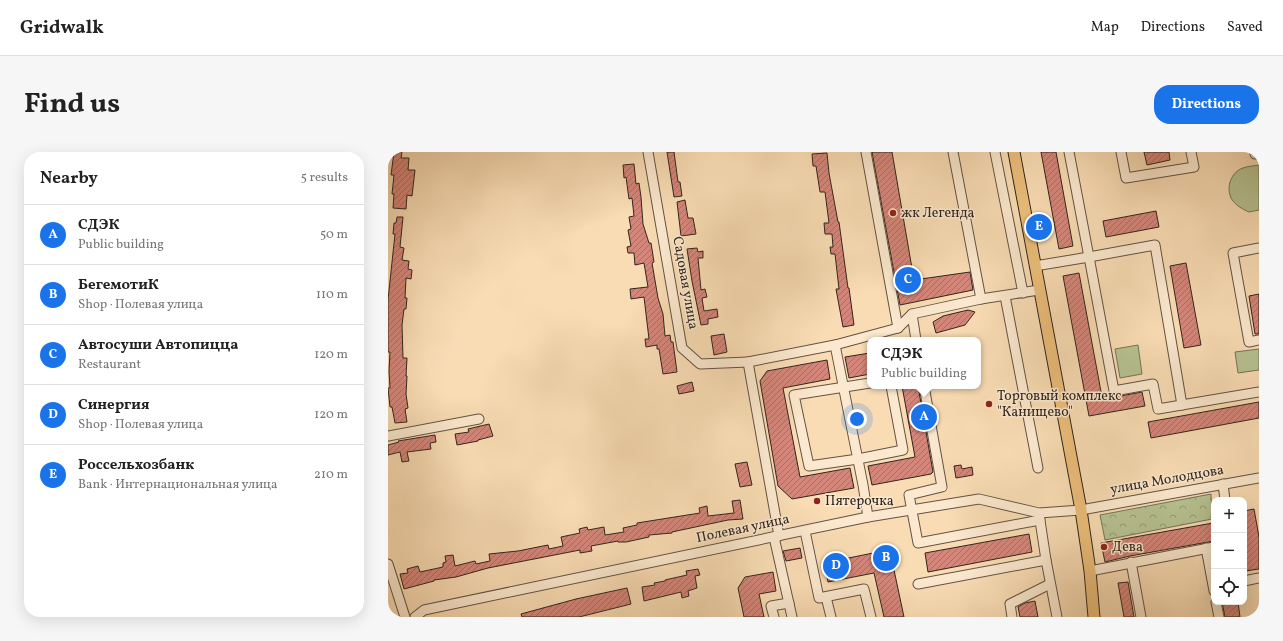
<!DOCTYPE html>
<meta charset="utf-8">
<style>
body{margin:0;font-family:Vollkorn,serif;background:#f6f6f6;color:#222}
.controls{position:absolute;right:12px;bottom:12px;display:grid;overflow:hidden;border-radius:8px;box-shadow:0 4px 16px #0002}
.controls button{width:36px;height:36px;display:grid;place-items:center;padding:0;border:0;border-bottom:1px solid #e0e0e0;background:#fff;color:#222;font:20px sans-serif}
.you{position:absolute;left:469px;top:267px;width:14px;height:14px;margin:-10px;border:3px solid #fff;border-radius:50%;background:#1a73e8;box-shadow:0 0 0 6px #1a73e833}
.badge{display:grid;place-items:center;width:26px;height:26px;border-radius:50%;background:#1a73e8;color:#fff;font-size:13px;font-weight:700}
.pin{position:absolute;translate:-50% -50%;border:2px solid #fff;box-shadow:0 1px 4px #0006}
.popup{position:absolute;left:479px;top:185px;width:114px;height:52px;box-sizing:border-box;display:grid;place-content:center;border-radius:8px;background:#fff;filter:drop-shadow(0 1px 3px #0005);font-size:13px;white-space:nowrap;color:#767676}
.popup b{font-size:15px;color:#222}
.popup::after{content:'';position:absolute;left:50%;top:100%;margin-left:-8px;border:8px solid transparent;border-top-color:#fff}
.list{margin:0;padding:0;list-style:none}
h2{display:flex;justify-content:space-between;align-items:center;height:52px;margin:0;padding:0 16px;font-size:17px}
h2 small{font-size:13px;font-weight:400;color:#767676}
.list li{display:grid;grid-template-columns:26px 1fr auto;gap:12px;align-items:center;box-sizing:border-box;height:60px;padding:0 16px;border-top:1px solid #e0e0e0}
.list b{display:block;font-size:15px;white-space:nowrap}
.list p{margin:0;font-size:13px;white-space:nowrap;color:#767676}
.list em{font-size:13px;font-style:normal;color:#767676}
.icon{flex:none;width:22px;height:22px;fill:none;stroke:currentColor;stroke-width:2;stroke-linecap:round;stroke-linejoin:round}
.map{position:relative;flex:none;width:871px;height:465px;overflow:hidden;border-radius:16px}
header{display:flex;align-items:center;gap:24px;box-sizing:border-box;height:56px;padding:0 20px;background:#fff;border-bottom:1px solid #e0e0e0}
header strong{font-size:19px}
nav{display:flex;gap:22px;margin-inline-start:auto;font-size:14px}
.intro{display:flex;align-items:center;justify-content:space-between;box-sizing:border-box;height:96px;padding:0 24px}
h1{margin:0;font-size:28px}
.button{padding:10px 18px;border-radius:16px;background:#1a73e8;color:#fff;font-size:14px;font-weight:700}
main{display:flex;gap:24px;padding:0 24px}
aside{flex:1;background:#fff;border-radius:16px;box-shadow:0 4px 16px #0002}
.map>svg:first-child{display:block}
.forest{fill:url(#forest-crowns);stroke:#747458}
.green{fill:#b7c292;stroke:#747458}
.building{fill:url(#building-hatch);stroke:#30251e}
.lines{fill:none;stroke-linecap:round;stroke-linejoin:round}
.minor-casing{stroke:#625344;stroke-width:11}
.major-casing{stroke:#30251e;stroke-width:13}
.minor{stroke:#fbe8ce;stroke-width:9}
.major{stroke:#ecbe7a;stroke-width:11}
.poi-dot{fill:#8f2418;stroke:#fbe8ce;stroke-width:1.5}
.labels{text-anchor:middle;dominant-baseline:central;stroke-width:3;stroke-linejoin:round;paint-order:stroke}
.poi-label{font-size:14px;fill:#30251e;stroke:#fbe8ce;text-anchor:start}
.street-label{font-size:14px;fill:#30251e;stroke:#fbe8ce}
</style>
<header>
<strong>Gridwalk</strong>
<nav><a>Map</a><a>Directions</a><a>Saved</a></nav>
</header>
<div class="intro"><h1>Find us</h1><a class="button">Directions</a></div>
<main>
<aside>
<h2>Nearby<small>5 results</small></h2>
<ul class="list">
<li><span class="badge">A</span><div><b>СДЭК</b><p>Public building</p></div><em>50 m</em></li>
<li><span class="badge">B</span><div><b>БегемотиК</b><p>Shop · Полевая улица</p></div><em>110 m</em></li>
<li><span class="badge">C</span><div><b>Автосуши Автопицца</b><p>Restaurant</p></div><em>120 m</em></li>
<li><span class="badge">D</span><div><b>Синергия</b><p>Shop · Полевая улица</p></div><em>120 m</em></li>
<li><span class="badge">E</span><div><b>Россельхозбанк</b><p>Bank · Интернациональная улица</p></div><em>210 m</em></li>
</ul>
</aside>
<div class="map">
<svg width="871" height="465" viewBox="0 0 871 465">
<defs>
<pattern id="forest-crowns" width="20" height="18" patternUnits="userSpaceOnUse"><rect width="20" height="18" fill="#b7c292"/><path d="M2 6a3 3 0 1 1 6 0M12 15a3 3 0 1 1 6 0" fill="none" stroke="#959d77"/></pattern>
<pattern id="building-hatch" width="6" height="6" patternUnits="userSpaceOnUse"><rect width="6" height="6" fill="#d4867a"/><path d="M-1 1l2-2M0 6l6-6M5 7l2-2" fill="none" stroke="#ac6d63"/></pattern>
</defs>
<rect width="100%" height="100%" fill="#f9dcb4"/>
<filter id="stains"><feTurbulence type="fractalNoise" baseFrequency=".005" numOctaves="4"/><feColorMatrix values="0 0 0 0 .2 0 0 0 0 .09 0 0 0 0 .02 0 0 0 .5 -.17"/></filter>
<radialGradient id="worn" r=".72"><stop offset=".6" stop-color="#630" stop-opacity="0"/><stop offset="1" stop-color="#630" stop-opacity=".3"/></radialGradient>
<polygon class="forest" points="823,342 824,367 717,388 712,363"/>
<g class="green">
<path d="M871,13V58L861,60C854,57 847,53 843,46C838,35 843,20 855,16C860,14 866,14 871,13Z"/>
<polygon points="750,193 754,222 732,226 727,197"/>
<polygon points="871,197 871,218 850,221 847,200"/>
</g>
<g class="building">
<polygon points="6,0 14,0 13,6 21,6 20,18 27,18 24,44 19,43 18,57 5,56 6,42 4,42 6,23 3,23"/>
<polygon points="279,0 286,0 290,30 292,30 294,44 286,45"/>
<polygon points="484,0 504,0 526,128 582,120 585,138 512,153"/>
<polygon points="653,0 668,0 685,94 671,97"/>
<polygon points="756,0 781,0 782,8 759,13"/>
<polygon points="439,1 441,21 450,70 451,70 460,136 461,136 466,173 455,175 448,137 451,137 447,102 443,102 442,95 445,95 444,82 437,82 436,71 441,71 437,40 432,40 428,14 425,14 424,2"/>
<polygon points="246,12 248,32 251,31 253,45 255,72 261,91 263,91 266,110 264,111 270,146 275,162 277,184 282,183 283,190 285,190 289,220 275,222 271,197 269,197 269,193 258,195 257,187 261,187 256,145 243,147 242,137 260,135 256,111 247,113 246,101 240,101 239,95 243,94 240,78 243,77 241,65 246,64 244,46 241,47 238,25 236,26 235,13"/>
<polygon points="297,48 300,66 305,66 308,82 293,84 289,50"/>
<polygon points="768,59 771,75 718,85 715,69"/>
<polygon points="9,65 15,65 12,95 16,96 14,108 21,109 20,117 24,118 23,127 18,126 17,146 19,146 18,157 16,157 14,173 15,206 19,206 18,224 19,224 18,242 20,256 17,257 19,270 7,271 4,255 2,255 0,236 2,236 1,219 2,200 0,200 0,148 7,82 5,82 6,71 8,71"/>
<polygon points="309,96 310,100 315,99 315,106 310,106 313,138 317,137 319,145 314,146 316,159 329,157 330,165 320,167 320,172 313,173 304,129 299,97"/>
<polygon points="798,111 813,193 796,196 782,114"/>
<polygon points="691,121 714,245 723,244 727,245 754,240 757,254 701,264 675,124"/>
<polygon points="871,142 871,182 867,182 861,144"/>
<polygon points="580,158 587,160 577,173 548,181 545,170 555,164"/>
<polygon points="336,182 339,200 326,203 323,184"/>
<polygon points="482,201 482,222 461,226 457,205"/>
<polygon points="439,208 442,227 395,236 412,325 462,316 466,336 404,347 390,334 372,229 379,219"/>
<polygon points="304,230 306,239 291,242 289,234"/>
<polygon points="514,234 530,234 545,320 543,322 484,333 480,314 527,305"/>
<polygon points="871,250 871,266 763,286 760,270"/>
<polygon points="101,272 105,284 90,288 90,289 69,293 67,282 81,280 80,277"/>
<polygon points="47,283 48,290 42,291 43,297 19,300 21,309 14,310 12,300 0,303 0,293 11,290 10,289"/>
<polygon points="359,310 364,333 352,335 347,312"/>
<polygon points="573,313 574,317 584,315 585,323 568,326 566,314"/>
<polygon points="352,348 355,367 340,368 284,380 284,381 261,383 261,385 238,390 230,390 230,389 203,394 204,399 192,401 192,398 100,416 68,425 46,428 46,429 16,437 12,422 20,421 19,417 30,414 32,420 55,415 55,411 58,410 57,404 65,403 67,414 87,409 88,412 102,409 101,402 130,399 160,393 161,397 175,394 173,385 192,381 191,377 199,375 200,378 216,375 217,383 236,380 235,376 249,373 249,371 312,361 311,356 319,354 320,364 346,361 344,349"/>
<polygon points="866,357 871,385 871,417 857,419 856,359"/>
<polygon points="825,371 826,389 742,404 717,410 713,391"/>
<polygon points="641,382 644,400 540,420 537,401"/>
<polygon points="412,396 414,406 398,409 395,399"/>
<polygon points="495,399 503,404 516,465 496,465 486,421 440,430 436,411"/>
<polygon points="310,417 312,423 307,424 309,436 300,439 301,444 294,446 293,440 256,449 254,435 267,433 266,431 277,429 277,428 299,423 298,419"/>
<polygon points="385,420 388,439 371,442 376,465 356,465 350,436 357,425"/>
<polygon points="740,430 746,465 736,465 730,431"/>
<polygon points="239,436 243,452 191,465 134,465 133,462 188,447"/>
<polygon points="647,449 650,465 632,465 630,455 637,451"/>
<polygon points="834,450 850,450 852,465 837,465"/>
</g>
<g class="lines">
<g class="minor-casing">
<g id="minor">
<polyline points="260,0 294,196 312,212 360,210"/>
<polyline points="478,0 510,176"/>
<polyline points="565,0 593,147"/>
<polyline points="607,0 635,141"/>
<polyline points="681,0 701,105 767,93 794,253"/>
<polyline points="733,0 738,26 806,15 803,0"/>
<polyline points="867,0 867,2 871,2"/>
<polyline points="871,96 845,101 861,190 871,188"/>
<polyline points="647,114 701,105 726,239 765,232 770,257 871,240"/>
<polyline points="617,144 650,316"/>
<polyline points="524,162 528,188"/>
<polyline points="482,231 406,243 421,314 470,307 515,298 503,234"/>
<polyline points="536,234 554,335 521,343 530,391 652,368"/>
<polyline points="0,284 91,267"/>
<polyline points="835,332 837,348"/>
<polyline points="651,362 658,408 669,465"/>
<polyline points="480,365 475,333 447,193 510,176 524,162 593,147 651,138"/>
<polyline points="417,379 431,446 476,437 483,465"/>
<polyline points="391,384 360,210 447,193"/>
<polyline points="386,385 404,465"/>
<polyline points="818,396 826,439"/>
<polyline points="743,410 753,465"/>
<polyline points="0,412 17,465"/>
<polyline points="702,419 826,395"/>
<polyline points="856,429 871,426"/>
<polyline points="530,432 658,408"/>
<polyline points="438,445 443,465"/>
<polyline points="828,450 831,465"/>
<polyline points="27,465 36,458 480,365 591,347 651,361 693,358 871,326"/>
<polyline points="386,465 383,454 401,451"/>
<polyline points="624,465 622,452 662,432"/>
</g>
</g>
<g class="major-casing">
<polyline id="major" points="626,0 693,358 702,419 706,465"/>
</g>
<use href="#minor" class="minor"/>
<use href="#major" class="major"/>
</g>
<g class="poi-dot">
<circle cx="505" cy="61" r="4"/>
<circle cx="601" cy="252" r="4"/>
<circle cx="429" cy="349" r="4"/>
<circle cx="716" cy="395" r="4"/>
</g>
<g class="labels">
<g class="poi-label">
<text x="513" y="61">жк Легенда</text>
<text x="609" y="244">Торговый комплекс<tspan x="609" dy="16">"Канищево"</tspan></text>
<text x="437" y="349">Пятерочка</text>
<text x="724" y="395">Дева</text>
</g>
<g class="street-label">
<text transform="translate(297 131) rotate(80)">Садовая улица</text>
<text transform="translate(779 328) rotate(-10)">улица Молодцова</text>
<text transform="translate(355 377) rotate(-12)">Полевая улица</text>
</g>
</g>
<rect width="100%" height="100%" filter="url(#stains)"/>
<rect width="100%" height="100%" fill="url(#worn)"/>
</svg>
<div class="controls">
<button>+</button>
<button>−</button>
<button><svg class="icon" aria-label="locate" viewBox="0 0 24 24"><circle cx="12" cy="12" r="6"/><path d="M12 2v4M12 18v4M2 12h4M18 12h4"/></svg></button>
</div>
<div class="you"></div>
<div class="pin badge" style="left:536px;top:265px">A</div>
<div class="popup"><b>СДЭК</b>Public building</div>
<div class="pin badge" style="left:498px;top:406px">B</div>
<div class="pin badge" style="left:520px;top:128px">C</div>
<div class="pin badge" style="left:448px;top:414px">D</div>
<div class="pin badge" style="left:651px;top:75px">E</div>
</div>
</main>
